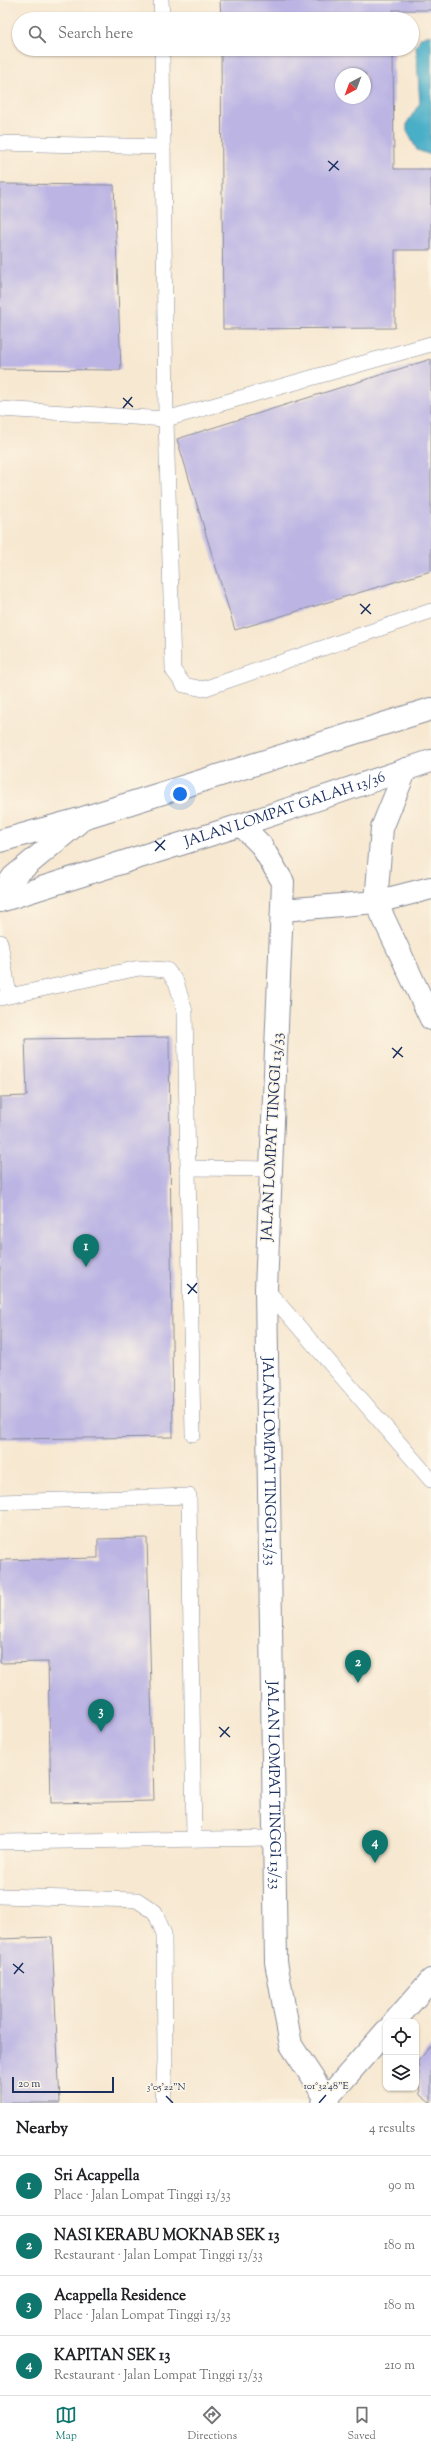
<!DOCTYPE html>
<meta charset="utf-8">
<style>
body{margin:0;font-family:"Sorts Mill Goudy",serif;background:#f6f6f6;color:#202124}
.controls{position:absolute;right:12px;bottom:12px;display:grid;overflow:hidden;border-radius:8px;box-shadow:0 1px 3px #0004}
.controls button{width:36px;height:36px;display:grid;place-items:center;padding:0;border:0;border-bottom:1px solid #e0e0e0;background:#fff;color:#202124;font:20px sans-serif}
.compass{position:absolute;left:335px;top:68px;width:36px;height:36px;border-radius:50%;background:#fff;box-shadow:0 1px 3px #0004;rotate:221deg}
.scale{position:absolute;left:12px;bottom:10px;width:102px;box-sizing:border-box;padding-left:4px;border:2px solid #1b2f5e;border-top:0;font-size:11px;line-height:14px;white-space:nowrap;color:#1b2f5e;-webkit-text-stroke:3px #fcf5e5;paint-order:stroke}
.you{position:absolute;left:180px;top:794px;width:14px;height:14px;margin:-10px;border:3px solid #fff;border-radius:50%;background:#1a73e8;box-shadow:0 0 0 6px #1a73e833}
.badge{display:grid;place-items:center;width:26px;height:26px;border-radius:50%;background:#0f766e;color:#fff;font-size:13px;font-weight:700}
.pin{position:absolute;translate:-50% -33px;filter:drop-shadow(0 1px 2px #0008)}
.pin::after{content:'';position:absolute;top:21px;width:14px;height:12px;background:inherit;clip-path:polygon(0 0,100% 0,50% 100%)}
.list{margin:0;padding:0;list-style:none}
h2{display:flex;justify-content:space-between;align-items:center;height:52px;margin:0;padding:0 16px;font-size:17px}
h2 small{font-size:13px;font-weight:400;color:#757577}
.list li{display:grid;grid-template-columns:26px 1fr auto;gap:12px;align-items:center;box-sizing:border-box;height:60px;padding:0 16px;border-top:1px solid #e0e0e0}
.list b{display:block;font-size:15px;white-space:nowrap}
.list p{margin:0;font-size:13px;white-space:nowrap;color:#757577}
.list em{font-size:13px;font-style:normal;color:#757577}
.icon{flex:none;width:22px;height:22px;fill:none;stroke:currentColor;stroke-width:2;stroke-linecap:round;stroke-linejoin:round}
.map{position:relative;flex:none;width:431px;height:2103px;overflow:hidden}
.search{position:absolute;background:#fff;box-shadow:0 1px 3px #0004;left:12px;right:12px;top:12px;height:44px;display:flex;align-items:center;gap:10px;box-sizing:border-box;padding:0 14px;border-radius:22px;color:#757577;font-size:15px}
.sheet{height:292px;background:#fff}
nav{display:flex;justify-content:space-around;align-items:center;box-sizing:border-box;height:56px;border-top:1px solid #e0e0e0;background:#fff;font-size:11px;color:#757577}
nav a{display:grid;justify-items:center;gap:2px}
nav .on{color:#0f766e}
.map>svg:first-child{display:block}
.water{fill:#48afc7;stroke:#326f92}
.building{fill:#bcb5e4;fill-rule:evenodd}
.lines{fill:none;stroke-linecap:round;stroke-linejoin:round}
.service-casing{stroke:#898c98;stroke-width:16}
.minor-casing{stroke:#898c98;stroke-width:24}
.tertiary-casing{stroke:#898c98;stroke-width:24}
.service{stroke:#fff;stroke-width:15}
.minor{stroke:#fff;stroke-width:22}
.tertiary{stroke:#fff;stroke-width:22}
.ticks{fill:none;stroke:#1b2f5e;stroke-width:1.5}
.labels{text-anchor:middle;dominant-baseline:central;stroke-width:3;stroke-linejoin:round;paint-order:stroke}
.street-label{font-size:15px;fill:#1b2f5e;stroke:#fcf5e5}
.ticks-label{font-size:10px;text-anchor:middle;fill:#1b2f5e;stroke:#fcf5e5;stroke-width:3;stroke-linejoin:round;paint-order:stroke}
</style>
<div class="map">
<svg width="431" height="2103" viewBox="0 0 431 2103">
<rect width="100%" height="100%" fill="#fcf5e5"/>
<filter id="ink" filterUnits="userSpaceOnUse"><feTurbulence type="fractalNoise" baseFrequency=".025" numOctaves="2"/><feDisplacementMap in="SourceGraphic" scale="8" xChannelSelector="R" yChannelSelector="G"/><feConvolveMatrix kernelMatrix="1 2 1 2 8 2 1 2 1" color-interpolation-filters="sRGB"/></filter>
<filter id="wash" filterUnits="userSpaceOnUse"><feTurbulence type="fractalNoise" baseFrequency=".012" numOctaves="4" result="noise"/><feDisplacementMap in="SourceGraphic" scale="16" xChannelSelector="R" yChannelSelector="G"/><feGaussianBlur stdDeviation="0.9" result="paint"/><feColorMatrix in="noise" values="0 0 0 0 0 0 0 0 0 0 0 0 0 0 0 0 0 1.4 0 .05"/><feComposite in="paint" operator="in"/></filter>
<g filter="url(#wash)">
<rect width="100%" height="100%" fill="#f7e8d1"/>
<polygon class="water" points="431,35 431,155 417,150 407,131 407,123 420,103 416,46 421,37"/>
<g id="blocks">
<g class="building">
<polygon points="220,0 431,0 431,10 393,10 393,19 221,19"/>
<path d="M221,49H393L394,169H431V250H395V328L223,329ZM341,74H365V98H341Z"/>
<polygon points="0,184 114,185 121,370 0,369"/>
<polygon points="431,359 431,571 235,630 177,439"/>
<polygon points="169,1037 173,1437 0,1439 0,1097 27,1096 25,1039"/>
<polygon points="147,1538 154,1801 51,1803 48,1662 0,1663 0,1560 98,1558 98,1539"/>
<polygon points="52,1937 60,2103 0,2103 0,1939"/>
<polygon points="431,2046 431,2103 430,2103 420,2095 418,2061"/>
</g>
</g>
</g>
<g filter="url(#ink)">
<use href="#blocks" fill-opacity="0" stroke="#898c98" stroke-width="1"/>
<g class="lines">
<g class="service-casing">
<g id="service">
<polyline points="161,0 162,19"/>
<polyline points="162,49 166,419 173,670 184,685 203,689 431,611"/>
<polyline points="0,143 163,147"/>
<polyline points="0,409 166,419 431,344"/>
<polyline points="0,942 9,995"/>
<polyline points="0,998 139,968 167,970 176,982 185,1011 193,1434"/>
<polyline points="187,1168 272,1169"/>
<polyline points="266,1289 431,1480"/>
<polyline points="0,1502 189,1496 194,1839"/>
<polyline points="0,1842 274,1838"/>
<polyline points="0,1896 137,1900 155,1912 164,1934 165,2060 163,2103"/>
</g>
</g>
<g class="minor-casing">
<g id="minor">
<polyline points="406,769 382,828 376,902 431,1019"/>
<path id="s1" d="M241,825L261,845L283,882L266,1289L276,1962L291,2045L329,2103"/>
<polyline points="283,910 376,902 431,888"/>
<polyline points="394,2022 431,1980"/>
<polyline points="323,2103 386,2031"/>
</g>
</g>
<g class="tertiary-casing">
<g id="tertiary">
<polyline points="0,841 83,818 431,709"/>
<polyline points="0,895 13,877 78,823"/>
<path id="s2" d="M0,901L241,825L431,761"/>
</g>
</g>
<use href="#service" class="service"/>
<use href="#minor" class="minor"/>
<use href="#tertiary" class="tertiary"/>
</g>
</g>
<path class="ticks" d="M328,161L339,170M329,171L338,161M123,398L133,407M123,408L132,397M360,604L371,614M361,614L370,604M155,841L165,850M155,851L165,840M392,1048L403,1057M393,1058L402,1047M187,1284L197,1293M188,1294L197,1283M219,1727L230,1737M220,1737L229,1727M13,1964L24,1973M14,1974L23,1963M166,2096L173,2103M319,2103L326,2095"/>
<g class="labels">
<g class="street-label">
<text stroke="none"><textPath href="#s2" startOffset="299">JALAN LOMPAT GALAH 13/36</textPath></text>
<text transform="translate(273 1137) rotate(-87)">JALAN LOMPAT TINGGI 13/33</text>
<text stroke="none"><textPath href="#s1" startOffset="651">JALAN LOMPAT TINGGI 13/33</textPath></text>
<text stroke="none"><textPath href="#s1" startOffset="975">JALAN LOMPAT TINGGI 13/33</textPath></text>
</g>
</g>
<g class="ticks-label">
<text x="326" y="2089">101°32'48"E</text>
<text x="166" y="2090">3°05'22"N</text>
</g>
</svg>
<div class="controls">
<button><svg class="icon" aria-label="locate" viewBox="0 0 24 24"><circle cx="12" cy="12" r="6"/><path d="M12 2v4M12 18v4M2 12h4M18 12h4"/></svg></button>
<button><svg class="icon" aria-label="layers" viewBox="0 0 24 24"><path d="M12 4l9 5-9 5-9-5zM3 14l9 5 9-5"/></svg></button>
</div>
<svg class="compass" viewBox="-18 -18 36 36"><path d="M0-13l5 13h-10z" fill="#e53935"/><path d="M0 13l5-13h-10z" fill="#757577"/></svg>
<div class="scale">20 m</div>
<div class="you"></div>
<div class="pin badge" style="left:86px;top:1267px">1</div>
<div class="pin badge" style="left:358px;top:1683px">2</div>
<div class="pin badge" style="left:101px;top:1732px">3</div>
<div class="pin badge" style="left:375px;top:1863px">4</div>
<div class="search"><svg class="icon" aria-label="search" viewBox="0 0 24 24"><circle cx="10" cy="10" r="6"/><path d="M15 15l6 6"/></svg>Search here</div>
</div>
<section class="sheet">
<h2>Nearby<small>4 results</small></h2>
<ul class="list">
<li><span class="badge">1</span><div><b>Sri Acappella</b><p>Place · Jalan Lompat Tinggi 13/33</p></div><em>90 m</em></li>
<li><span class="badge">2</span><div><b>NASI KERABU MOKNAB SEK 13</b><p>Restaurant · Jalan Lompat Tinggi 13/33</p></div><em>180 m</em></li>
<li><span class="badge">3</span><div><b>Acappella Residence</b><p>Place · Jalan Lompat Tinggi 13/33</p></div><em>180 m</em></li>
<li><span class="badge">4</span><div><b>KAPITAN SEK 13</b><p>Restaurant · Jalan Lompat Tinggi 13/33</p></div><em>210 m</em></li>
</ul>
</section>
<nav>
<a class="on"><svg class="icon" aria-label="map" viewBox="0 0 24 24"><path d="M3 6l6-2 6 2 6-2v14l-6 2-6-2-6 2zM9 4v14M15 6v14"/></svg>Map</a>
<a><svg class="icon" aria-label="directions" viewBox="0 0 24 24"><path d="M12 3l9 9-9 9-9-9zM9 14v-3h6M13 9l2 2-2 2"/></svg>Directions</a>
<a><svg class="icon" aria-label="saved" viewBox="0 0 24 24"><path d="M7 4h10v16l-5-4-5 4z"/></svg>Saved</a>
</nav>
